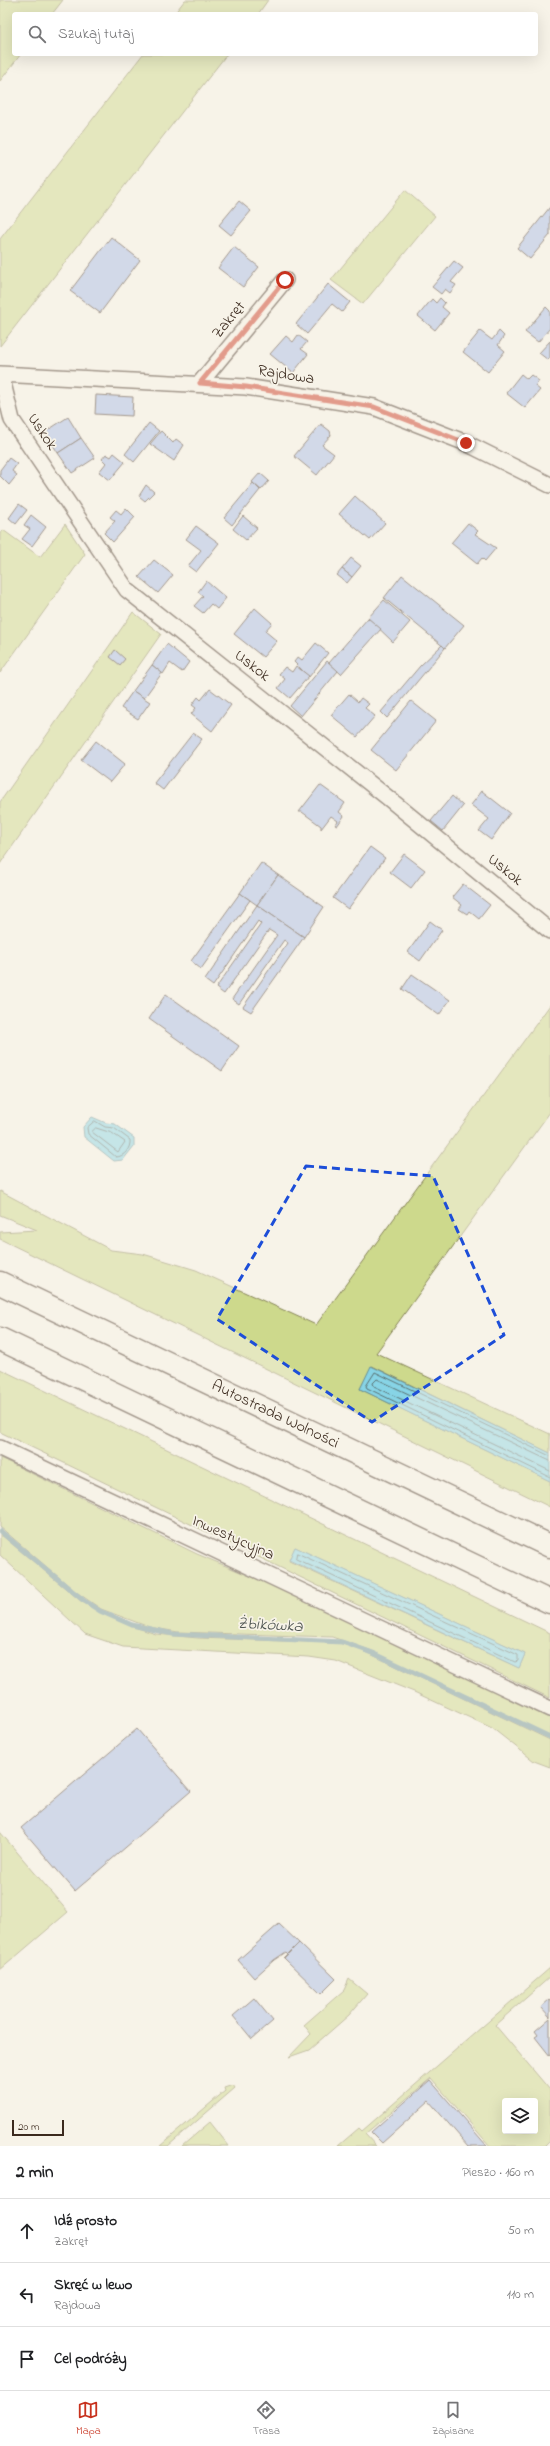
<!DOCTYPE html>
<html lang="pl">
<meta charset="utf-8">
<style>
body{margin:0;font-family:"Indie Flower",sans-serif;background:#f6f6f6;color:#202124}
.controls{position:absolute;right:12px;bottom:12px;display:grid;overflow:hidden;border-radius:4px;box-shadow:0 4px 16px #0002}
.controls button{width:36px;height:36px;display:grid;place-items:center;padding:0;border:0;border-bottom:1px solid #e0e0e0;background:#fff;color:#202124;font:20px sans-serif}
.scale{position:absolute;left:12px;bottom:10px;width:52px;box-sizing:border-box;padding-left:4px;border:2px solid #3b2a1e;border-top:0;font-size:11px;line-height:14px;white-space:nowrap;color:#3b2a1e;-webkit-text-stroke:3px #f7f3e8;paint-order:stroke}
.stop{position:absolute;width:12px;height:12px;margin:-9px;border:3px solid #c8321e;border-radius:50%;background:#fff}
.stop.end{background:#c8321e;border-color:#fff;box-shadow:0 1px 4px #0008}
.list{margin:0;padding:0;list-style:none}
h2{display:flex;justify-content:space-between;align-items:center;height:52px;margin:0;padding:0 16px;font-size:17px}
h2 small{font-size:13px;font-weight:400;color:#757577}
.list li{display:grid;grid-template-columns:26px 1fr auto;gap:12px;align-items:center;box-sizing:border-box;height:64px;padding:0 16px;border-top:1px solid #e0e0e0}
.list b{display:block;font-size:15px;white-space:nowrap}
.list p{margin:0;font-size:13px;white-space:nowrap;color:#757577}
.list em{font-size:13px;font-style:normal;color:#757577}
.icon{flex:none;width:22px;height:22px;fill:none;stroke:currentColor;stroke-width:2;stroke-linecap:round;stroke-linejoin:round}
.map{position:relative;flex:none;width:550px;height:2146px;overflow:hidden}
.search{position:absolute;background:#fff;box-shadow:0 4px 16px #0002;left:12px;right:12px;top:12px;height:44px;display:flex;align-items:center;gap:10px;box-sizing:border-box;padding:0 14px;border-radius:4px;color:#757577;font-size:15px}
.sheet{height:244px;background:#fff}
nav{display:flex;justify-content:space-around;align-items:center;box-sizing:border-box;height:56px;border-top:1px solid #e0e0e0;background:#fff;font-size:11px;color:#757577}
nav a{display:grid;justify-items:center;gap:2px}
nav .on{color:#c8321e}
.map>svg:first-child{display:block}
.green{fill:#cdd98c;stroke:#848255;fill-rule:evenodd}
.water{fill:#87d4e6;stroke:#699096}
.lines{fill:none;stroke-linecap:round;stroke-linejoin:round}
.shore{stroke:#596e6e;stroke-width:1}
.stream{stroke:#699096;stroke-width:5}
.building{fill:#a5bae8;stroke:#3b2a1e}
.street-casing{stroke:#3b2a1e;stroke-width:18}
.highway-casing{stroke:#3b2a1e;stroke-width:25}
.street{stroke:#f7f3e8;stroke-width:15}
.highway{stroke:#f7f3e8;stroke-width:22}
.route{stroke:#c8321e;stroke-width:5}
.marked{fill:none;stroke:#1d4ed8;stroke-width:3;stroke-dasharray:8 5;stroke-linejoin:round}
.labels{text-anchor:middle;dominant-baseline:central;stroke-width:3.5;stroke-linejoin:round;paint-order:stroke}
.street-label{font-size:16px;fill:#3b2a1e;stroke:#f7f3e8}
.water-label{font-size:17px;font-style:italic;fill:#4e5450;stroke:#f7f3e8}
</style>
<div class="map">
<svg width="550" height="2146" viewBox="0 0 550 2146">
<rect width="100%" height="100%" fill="#f7f3e8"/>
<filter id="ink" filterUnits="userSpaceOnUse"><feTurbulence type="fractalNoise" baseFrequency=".025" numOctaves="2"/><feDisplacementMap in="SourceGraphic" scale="8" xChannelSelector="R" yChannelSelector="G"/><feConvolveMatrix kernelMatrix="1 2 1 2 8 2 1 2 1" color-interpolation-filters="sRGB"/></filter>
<g filter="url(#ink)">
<g class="green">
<polygon points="0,0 63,0 52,14 14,14 14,54 21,54 0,81"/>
<polygon points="185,0 268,0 258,14 174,14"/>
<polygon points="143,54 227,54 0,346 0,239"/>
<polygon points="405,190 435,216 363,304 331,280"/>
<polygon points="65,524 85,554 0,673 0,534 3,530 40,557"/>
<polygon points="133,612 161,634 0,864 0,802"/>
<polygon points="550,1005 550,1112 376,1353 550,1434 550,1453 372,1366 360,1389 550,1481 550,1507 0,1239 0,1232 37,1230 0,1215 0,1191 111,1250 143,1254 196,1270 316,1325"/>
<path d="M0,1369L550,1633V1698L0,1432ZM295,1547L525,1654L519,1668L289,1561Z"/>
<polygon points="0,1458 197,1554 269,1584 550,1717 550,1736 370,1650 332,1637 178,1632 149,1627 101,1609 75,1591 0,1527"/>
<polygon points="0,1534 82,1602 131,1626 156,1634 198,1638 339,1643 362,1650 550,1740 550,1767 534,1761 492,1728 414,1692 336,1661 309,1657 123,1647 85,1634 0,1555"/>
<polygon points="0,1832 68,1912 0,1970"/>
<path d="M550,1968V1977L495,2025L550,2090V2141L545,2146H490L431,2078L365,2134L376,2146H338L359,2128L362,2131ZM505,2101H535V2131H505Z"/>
<polygon points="349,1979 367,1994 349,2015 309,2050 289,2057 311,2034 304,2025 344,1990"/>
<polygon points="233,2085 235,2088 168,2146 160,2146 225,2091 224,2088"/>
<polygon points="210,2122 229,2146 182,2146"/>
</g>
<g class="water">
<polygon points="92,1117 106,1123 115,1124 134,1138 134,1146 123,1160 114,1161 84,1137 83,1127"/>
<polygon points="371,1366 550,1453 550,1481 360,1389"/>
<polygon points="295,1547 525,1654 519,1668 289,1560"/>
</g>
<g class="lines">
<g class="shore">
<path d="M95,1121L105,1127L114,1128L130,1140C131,1148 124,1157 116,1157L88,1134L87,1128Z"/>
<polygon points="96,1128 112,1133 125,1142 118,1152 92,1132"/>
<polyline points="550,1456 375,1372 366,1386 367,1388 550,1477"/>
<polyline points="550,1461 377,1379 373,1383 374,1386 550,1471"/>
<polygon points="297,1553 518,1655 518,1661 515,1662 296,1559"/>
</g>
<polyline class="stream" points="0,1531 83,1600 100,1611 132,1625 173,1634 342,1642 373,1653 550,1737"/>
</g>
<g class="building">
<polygon points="239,201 251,211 231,235 219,225"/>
<polygon points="550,207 550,235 530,259 517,248"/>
<polygon points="111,237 140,260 100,313 70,291"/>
<polygon points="234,247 259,267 243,287 218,268"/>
<polygon points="454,261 463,268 451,282 456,285 450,293 445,289 441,294 432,287"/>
<polygon points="328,284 350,302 342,312 332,304 307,334 296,324"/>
<polygon points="440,298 445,303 442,307 449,313 435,330 418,316 432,299 436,303"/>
<polygon points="546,307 550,311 550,328 538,342 525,332"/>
<polygon points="480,331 492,340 499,331 504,336 498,345 505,351 488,372 463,352"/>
<polygon points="298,335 307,342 301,349 308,354 293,373 270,354 286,336 293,342"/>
<polygon points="550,341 550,358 548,360 539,353"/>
<polygon points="521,374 527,379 531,375 539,381 535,386 540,390 525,408 506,393"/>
<polygon points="96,395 133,397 132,416 95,414"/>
<polygon points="68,417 81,438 58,453 45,432"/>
<polygon points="149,423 159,431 134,462 125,454"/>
<polygon points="321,424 330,431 331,435 322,445 334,454 317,475 294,456"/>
<polygon points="161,431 173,443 176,439 184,445 174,461 150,444"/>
<polygon points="81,438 95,458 72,473 58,453"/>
<polygon points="114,453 125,462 110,480 99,472 106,463 102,459 106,454 111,457"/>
<polygon points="9,458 17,464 12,471 17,475 9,485 0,476 0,470"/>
<polygon points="260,473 269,481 261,490 252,482"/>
<polygon points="253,483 260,490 232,525 224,518"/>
<polygon points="146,485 154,492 145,501 139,496"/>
<polygon points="355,496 385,523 370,540 339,514"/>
<polygon points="19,504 27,510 16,524 9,518"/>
<polygon points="126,508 135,517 113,542 104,533 115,521 110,517 116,510 121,514"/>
<polygon points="31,515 46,527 32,546 22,539 30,529 24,525"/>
<polygon points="243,516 257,528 246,540 233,529"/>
<polygon points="468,523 478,531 475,534 496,548 485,561 482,558 477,564 451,543"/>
<polygon points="196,526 219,543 196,572 188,566 201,550 186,539"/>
<polygon points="351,558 361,566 352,577 342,569"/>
<polygon points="154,560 173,575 158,593 139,577"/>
<polygon points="342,569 352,577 347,583 337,575"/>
<polygon points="402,575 464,625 445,648 384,598"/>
<polygon points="206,581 226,598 217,609 211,604 203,613 194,606 203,596 198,592"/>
<polygon points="384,600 410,622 393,642 368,618"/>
<polygon points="255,608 272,623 265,631 277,641 263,657 234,634"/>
<polygon points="368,618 381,629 341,674 329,663"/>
<polygon points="316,643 328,653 309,677 294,662 298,657 302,660"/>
<polygon points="167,644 189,662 182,672 170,663 163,674 152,665"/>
<polygon points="442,645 445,648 387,718 381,712 420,666"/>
<polygon points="115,650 125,659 120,665 110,657"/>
<polygon points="327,661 338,671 301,716 290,706"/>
<polygon points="152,665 162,673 144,698 133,691"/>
<polygon points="296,666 309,676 290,698 278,688 285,679 279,674 285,667 292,672"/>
<polygon points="210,689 231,705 212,731 191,714 196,708 192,705 198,697 201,700"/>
<polygon points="133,691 150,702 138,719 121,708"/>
<polygon points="349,694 358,702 361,698 369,704 365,708 375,716 357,737 331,715"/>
<polygon points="411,701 436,721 396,770 371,750"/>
<polygon points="193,733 202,739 163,790 154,783"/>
<polygon points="96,741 125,764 110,782 81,760"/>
<polygon points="320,785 345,803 339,812 344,816 337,826 335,825 338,821 331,816 321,829 321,826 302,812 299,812"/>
<polygon points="482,791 510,813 491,840 479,831 489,819 471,805"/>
<polygon points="452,796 463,806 443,831 431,821"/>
<polygon points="370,847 385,858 348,909 333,898"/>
<polygon points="404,854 425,870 411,888 390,872"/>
<polygon points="261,863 278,875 257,905 240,893"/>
<polygon points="278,875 324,907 304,937 257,905"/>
<polygon points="463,884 490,905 479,919 469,911 467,914 459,909 462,905 452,897"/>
<polygon points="240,893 250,900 201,969 191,961"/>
<polygon points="257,905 304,937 251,1012 243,1007 288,943 284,940 239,1004 232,999 277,935 269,930 224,994 216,988 261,924 258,921 213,986 205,980"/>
<polygon points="430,921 442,930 420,961 408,952"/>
<polygon points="412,974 450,1000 439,1015 402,989"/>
<polygon points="166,994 239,1046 222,1071 149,1019"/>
<polygon points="137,1729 191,1791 75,1891 21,1828"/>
<polygon points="279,1924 299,1943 288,1954 286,1952 274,1960 254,1978 238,1960"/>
<polygon points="299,1943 336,1979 321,1994 284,1958"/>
<polygon points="254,1998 273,2021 252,2039 233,2016"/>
<polygon points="550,1999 550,2017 541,2007"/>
<polygon points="550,2018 550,2056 535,2037 538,2035 535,2031"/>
<polygon points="430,2080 487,2146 468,2146 429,2101 382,2143 371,2132"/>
</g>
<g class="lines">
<g class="street-casing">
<g id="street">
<polyline points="0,374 246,387 374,407 466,443 550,485"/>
<polyline points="1,375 12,420 127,590 387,797 550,931"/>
<polyline points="200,383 285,280"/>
<polyline points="0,1448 550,1709"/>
</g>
</g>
<g class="highway-casing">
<g id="highway">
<path id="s1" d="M0,1283L550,1546"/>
<polyline points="0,1339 550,1602"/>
</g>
</g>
<use href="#street" class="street"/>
<use href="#highway" class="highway"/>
</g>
</g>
<g class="lines" filter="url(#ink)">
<polyline class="route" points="285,280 200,383 246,387 374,407 466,443"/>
</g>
<path d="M0 0H550V2146H0ZM306,1166L433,1176L504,1335L372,1422L217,1319Z" fill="#f7f3e8" fill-opacity=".55" fill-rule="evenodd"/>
<path class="marked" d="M306,1166L433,1176L504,1335L372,1422L217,1319Z"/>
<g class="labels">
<g class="street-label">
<text transform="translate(229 320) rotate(-51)">Zakręt</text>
<text transform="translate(286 375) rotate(9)">Rajdowa</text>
<text transform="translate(42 432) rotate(56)">Uskok</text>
<text transform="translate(252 666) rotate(38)">Uskok</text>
<text transform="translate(505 870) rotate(39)">Uskok</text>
<text stroke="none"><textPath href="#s1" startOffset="305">Autostrada Wolności</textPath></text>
<text transform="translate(233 1538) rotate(24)">Inwestycyjna</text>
</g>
<g class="water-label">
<text transform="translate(270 1625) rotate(3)">Żbikówka</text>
</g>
</g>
</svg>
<div class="controls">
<button><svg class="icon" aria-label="layers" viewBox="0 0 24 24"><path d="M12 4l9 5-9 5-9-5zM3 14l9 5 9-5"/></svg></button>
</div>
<div class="scale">20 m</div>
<div class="stop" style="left:285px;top:280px"></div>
<div class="stop end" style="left:466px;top:443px"></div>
<div class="search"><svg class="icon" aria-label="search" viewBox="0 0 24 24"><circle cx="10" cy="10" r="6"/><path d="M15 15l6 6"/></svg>Szukaj tutaj</div>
</div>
<section class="sheet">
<h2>2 min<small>Pieszo · 160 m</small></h2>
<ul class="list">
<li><svg class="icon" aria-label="ahead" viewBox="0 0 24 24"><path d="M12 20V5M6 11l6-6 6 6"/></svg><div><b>Idź prosto</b><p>Zakręt</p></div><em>50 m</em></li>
<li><svg class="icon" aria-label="left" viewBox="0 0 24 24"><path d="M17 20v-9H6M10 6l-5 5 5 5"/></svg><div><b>Skręć w lewo</b><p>Rajdowa</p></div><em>110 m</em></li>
<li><svg class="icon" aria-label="arrive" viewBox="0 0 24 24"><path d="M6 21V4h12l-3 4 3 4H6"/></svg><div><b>Cel podróży</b></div></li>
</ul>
</section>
<nav>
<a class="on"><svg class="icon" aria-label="map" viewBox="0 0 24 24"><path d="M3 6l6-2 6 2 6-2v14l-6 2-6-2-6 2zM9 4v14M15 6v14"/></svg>Mapa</a>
<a><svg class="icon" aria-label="directions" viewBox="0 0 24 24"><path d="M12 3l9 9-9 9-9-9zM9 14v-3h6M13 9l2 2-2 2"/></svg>Trasa</a>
<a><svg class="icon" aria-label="saved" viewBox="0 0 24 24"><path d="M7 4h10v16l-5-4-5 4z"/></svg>Zapisane</a>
</nav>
